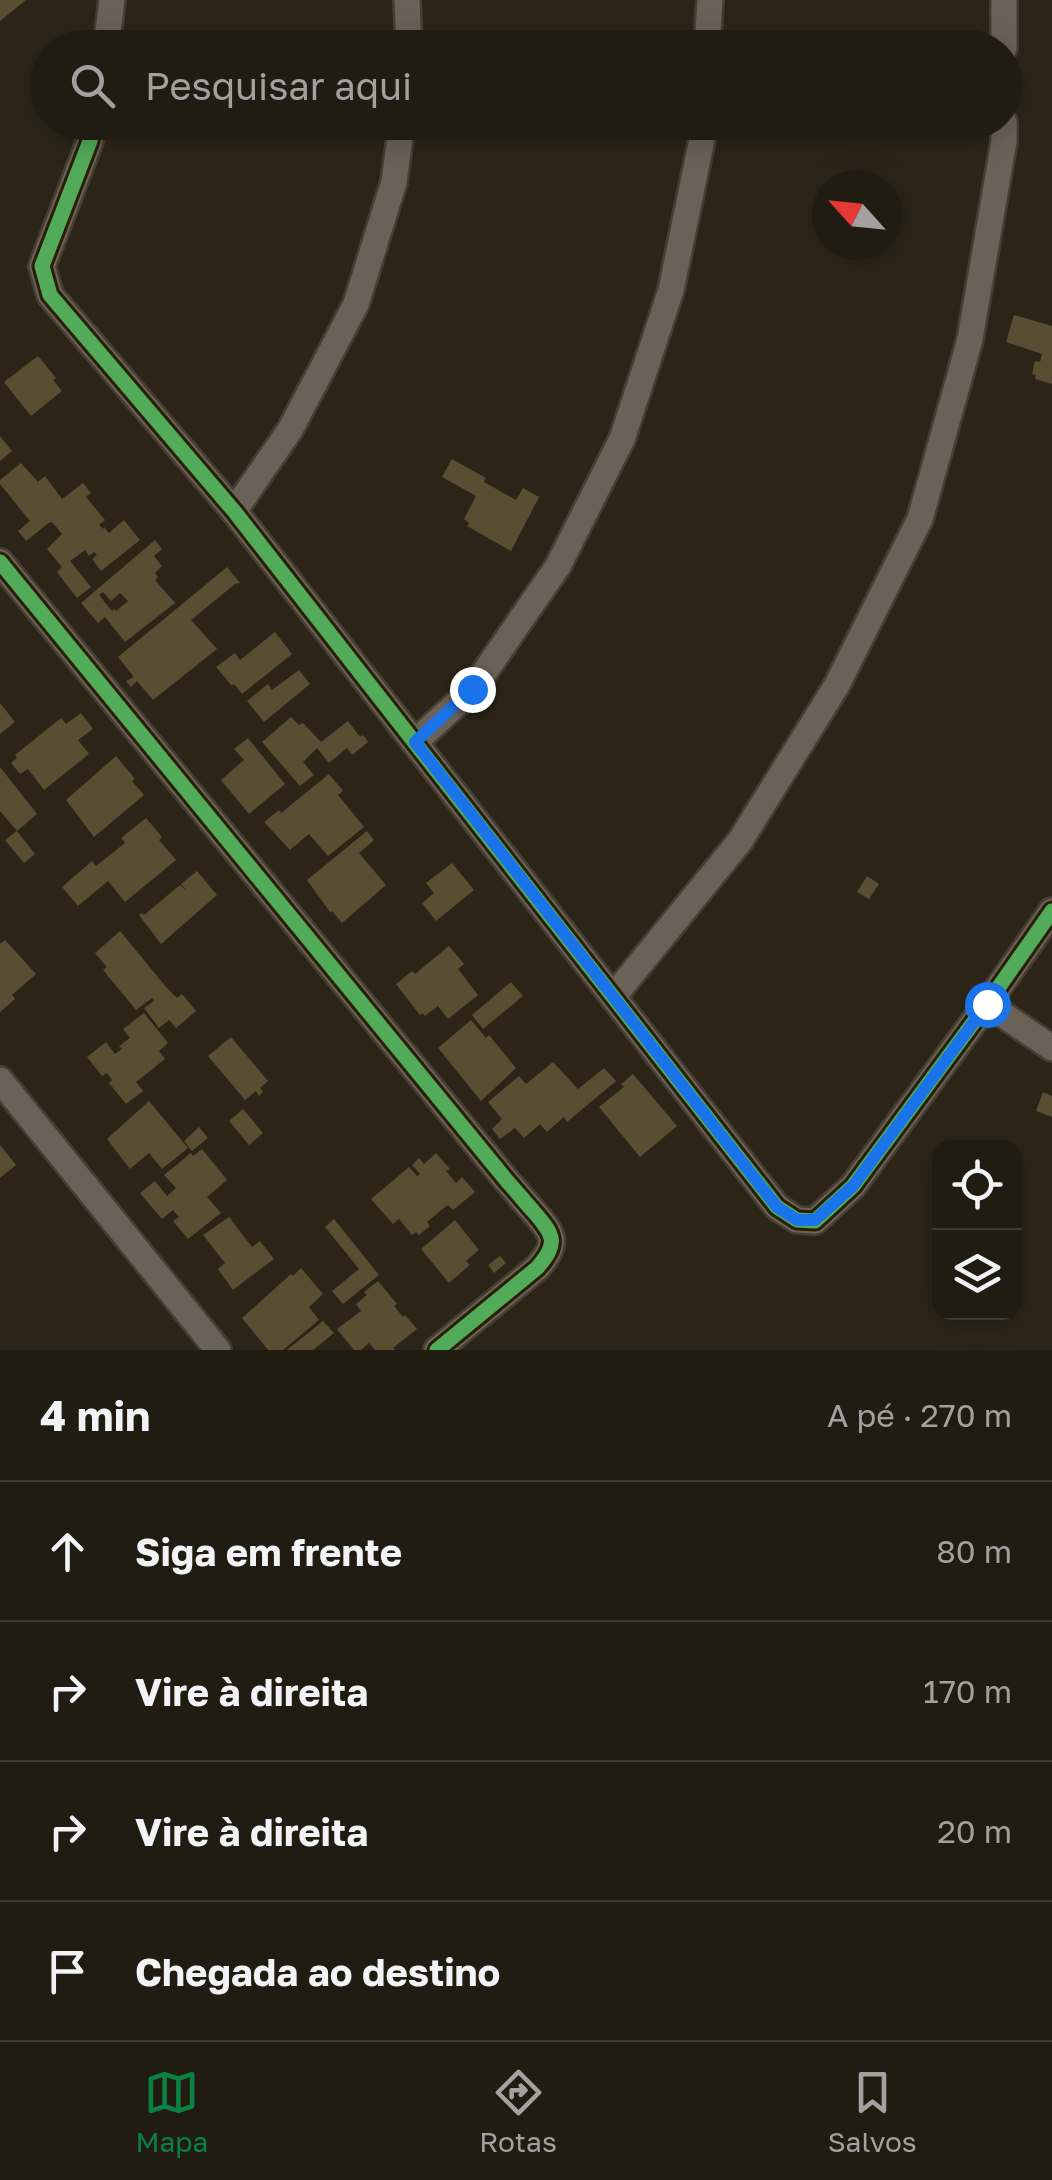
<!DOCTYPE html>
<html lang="pt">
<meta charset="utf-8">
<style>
body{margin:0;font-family:"Golos Text",sans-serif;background:#2d291f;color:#f1f3f6}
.controls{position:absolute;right:30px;bottom:30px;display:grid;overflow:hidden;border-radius:20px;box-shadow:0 5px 25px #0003}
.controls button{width:90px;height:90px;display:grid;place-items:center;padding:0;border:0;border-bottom:2px solid #3e3a31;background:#211c11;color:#f1f3f6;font:50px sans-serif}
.compass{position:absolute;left:812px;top:170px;width:90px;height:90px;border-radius:50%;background:#211c11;box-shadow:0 5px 25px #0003;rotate:297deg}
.stop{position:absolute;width:30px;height:30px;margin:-22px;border:8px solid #1a73e8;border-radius:50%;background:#fff}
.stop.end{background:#1a73e8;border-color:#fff;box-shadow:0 2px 10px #0008}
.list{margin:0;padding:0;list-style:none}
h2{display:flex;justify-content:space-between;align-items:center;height:130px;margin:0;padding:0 40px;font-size:42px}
h2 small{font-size:32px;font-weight:400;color:#a2a19f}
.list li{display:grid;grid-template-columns:65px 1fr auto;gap:30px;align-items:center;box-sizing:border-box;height:140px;padding:0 40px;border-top:2px solid #3e3a31}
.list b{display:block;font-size:38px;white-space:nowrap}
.list em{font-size:32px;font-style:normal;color:#a2a19f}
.icon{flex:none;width:55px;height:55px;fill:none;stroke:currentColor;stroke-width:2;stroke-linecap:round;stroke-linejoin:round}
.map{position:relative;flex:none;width:1052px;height:1350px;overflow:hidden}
.search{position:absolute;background:#211c11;box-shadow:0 5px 25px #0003;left:30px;right:30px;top:30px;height:110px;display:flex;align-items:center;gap:25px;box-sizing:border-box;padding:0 35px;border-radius:55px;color:#a2a19f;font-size:38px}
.sheet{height:690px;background:#211c11}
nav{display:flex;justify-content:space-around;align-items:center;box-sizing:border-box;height:140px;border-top:2px solid #3e3a31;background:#211c11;font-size:28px;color:#a2a19f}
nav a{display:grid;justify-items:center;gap:5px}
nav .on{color:#0b8043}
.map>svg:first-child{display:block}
.building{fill:#594d32;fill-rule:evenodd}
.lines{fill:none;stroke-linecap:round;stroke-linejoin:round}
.minor-casing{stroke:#453f33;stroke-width:30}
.minor{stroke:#6b6257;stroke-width:25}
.cycleway-casing{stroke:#2a1f06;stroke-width:21}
.cycleway{stroke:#51ab58;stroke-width:15}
.route{stroke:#1a73e8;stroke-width:12}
</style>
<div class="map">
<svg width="1052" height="1350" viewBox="0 0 1052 1350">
<rect width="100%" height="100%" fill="#2c2517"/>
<g class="building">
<polygon points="0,0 26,0 0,21"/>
<polygon points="1014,315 1052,326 1052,384 1035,379 1036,375 1032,374 1035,361 1040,362 1042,354 1006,342"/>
<polygon points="38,356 56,378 53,380 62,391 31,416 4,382"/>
<polygon points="0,436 12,451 0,461"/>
<polygon points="452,459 486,478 484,482 516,500 523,488 539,497 511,551 467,526 469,523 464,519 476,496 442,477"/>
<polygon points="21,463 38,482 45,476 62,499 83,483 91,493 86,497 105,520 99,525 103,529 104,527 109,533 124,520 140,540 101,571 92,559 97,555 94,552 89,556 85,550 70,561 91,587 77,598 57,572 62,567 47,549 62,534 53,523 50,522 26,541 18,531 30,521 0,484 0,480"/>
<path d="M155,540L162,549L154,556L162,566L155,573L158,577L155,580L175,603L125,642L105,617L98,623L81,603ZM103,592L111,601L120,593L128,601L116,611L114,609L112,611L99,595Z"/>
<polygon points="227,567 240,583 235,584 191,620 217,649 153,700 137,681 131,687 126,681 134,677 118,657"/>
<polygon points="275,632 292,654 242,694 234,684 232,686 216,667 235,653 240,660"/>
<polygon points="299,670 310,684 264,722 247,701 268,684 272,690"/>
<polygon points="0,703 15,722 0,734"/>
<polygon points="81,713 93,729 78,740 89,754 44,790 28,769 20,774 11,763 17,758 15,755 61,718 66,724"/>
<polygon points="291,717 299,725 303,723 321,742 348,721 360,737 363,735 368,742 352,755 347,748 329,763 317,748 303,762 314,775 300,786 262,742"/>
<polygon points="248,738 285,784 249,814 221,780 244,760 234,749"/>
<polygon points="116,756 135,779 132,781 144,795 94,837 66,800"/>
<polygon points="0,767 37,814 17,831 0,811"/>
<polygon points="329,774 343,791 338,795 364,827 328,856 309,834 290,850 264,822 279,810 281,813"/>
<polygon points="146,818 162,837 159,840 176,860 125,902 108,881 78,906 62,887 92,861 96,866 125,843 121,838"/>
<polygon points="17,831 35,854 24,863 5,840"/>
<polygon points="367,831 374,840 359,853 386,885 342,923 332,911 330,912 307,880"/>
<polygon points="452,863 474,890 436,921 422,903 434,893 426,883"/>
<polygon points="197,871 217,895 161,944 139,915 142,913 144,915 180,885 187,891 181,884"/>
<polygon points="867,876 879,884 869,899 857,892"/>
<polygon points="120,931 166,987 177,998 182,994 196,1011 176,1028 169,1020 159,1028 144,1008 154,1001 152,998 136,1010 103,970 107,967 95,953"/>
<polygon points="5,940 36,974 12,995 15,999 0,1012 0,944"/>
<polygon points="449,946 464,964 458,969 478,995 448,1019 438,1006 425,1016 423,1013 420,1015 396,984 412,971 415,974"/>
<polygon points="511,982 523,996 483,1029 472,1015"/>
<polygon points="144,1013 168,1043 159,1051 165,1059 136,1082 143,1091 126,1104 109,1083 112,1080 107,1073 102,1076 87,1057 106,1042 115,1054 122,1049 119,1046 130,1038 123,1029"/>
<polygon points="471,1020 486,1038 489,1035 516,1068 481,1101 438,1048"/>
<polygon points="231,1037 268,1081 260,1088 263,1092 259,1096 256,1091 245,1100 208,1056"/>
<polygon points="553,1062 578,1089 604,1068 616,1081 567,1122 564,1117 547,1132 540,1124 524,1138 515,1128 500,1139 492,1129 502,1119 488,1102 519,1076 526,1084"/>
<polygon points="633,1074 677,1126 640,1157 599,1107 624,1087 621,1084"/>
<polygon points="1043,1092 1052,1096 1052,1117 1036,1111"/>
<polygon points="149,1101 188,1148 162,1169 149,1153 130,1169 107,1139"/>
<polygon points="243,1109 263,1133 249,1145 229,1121"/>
<polygon points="199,1127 208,1138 192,1151 184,1141"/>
<polygon points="0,1145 16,1165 0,1178"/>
<polygon points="202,1149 227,1180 207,1197 221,1213 188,1239 173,1221 179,1217 173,1210 162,1219 140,1193 155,1181 167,1196 176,1188 164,1175 191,1153 193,1156"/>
<polygon points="436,1153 450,1169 446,1171 456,1183 462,1177 475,1192 453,1210 448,1205 439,1212 427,1222 430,1226 419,1235 416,1232 412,1235 399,1219 393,1224 371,1199 409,1167 417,1176 420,1174 412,1165 419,1158 424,1164"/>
<polygon points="229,1217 252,1247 260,1241 274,1259 233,1290 218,1269 225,1263 203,1235"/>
<polygon points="334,1219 379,1275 343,1304 332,1291 359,1269 325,1227"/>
<polygon points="455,1220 479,1250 466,1261 470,1265 449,1283 421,1249"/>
<polygon points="500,1256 506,1263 494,1273 488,1265"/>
<polygon points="301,1268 323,1294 309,1307 319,1320 283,1350 268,1350 242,1318 291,1274 293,1276"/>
<polygon points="378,1281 397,1304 394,1306 403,1317 405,1315 417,1329 393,1348 395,1350 375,1350 369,1343 361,1350 354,1350 337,1329 361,1311 356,1304 367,1295 364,1292"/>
<polygon points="323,1321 334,1333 313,1350 287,1350"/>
</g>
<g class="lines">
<g class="minor-casing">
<g id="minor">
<polyline points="407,0 409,48"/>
<polyline points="1004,0 1004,48"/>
<polyline points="106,48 112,0"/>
<polyline points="707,48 710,0"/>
<polyline points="94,122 90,141 42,266 50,295 234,511 777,1207 797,1220 815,1221 853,1186 987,1004 1052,911"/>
<polyline points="234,511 290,430 356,304 394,182 402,122"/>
<path d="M0,562L507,1181C516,1191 525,1202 534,1212C554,1235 559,1243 537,1268L437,1350"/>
<polyline points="415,742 473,689 558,566 622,439 671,290 702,139 703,122"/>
<polyline points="613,997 740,841 837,685 920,519 970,339 1004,141 1004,122"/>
<polyline points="987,1004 1052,1048"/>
<polyline points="0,1080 218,1350"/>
</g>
</g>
<use href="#minor" class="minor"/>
<g class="cycleway-casing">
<g id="cycleway">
<polyline points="94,122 90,141 42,266 50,295 234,511 777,1207 797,1220 815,1221 853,1186 987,1004 1052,911"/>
<path d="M0,562L507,1181C516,1191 525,1202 534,1212C554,1235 559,1243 537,1268L437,1350"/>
</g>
</g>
<use href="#cycleway" class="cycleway"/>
</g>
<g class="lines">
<polyline class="route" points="472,689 415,742 777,1207 797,1220 815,1220 853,1186 987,1004"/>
</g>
</svg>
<div class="controls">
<button><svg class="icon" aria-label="locate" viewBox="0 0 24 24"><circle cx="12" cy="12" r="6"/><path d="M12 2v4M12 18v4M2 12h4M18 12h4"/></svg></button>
<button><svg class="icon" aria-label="layers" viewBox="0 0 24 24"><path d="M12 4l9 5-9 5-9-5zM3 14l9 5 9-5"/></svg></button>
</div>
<svg class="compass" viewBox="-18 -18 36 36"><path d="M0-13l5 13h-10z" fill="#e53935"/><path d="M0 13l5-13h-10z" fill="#a2a19f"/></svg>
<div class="stop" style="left:987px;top:1004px"></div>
<div class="stop end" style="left:472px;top:689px"></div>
<div class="search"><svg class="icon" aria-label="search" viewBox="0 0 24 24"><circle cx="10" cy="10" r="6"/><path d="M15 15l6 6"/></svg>Pesquisar aqui</div>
</div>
<section class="sheet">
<h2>4 min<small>A pé · 270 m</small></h2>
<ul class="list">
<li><svg class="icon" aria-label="ahead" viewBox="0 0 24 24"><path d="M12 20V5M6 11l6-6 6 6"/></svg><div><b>Siga em frente</b></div><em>80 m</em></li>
<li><svg class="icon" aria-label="right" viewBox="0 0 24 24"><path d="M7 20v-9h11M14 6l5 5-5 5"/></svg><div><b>Vire à direita</b></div><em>170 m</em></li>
<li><svg class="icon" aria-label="right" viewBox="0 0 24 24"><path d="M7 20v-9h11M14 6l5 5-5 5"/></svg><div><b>Vire à direita</b></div><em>20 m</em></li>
<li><svg class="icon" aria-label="arrive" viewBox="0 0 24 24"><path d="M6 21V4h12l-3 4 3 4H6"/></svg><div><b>Chegada ao destino</b></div></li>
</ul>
</section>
<nav>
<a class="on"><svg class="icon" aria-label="map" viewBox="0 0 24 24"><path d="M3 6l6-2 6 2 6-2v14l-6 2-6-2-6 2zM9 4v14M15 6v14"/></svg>Mapa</a>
<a><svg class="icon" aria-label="directions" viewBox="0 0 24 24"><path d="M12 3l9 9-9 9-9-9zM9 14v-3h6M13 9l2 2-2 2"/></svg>Rotas</a>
<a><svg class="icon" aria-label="saved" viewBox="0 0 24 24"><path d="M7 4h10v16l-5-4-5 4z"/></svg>Salvos</a>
</nav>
